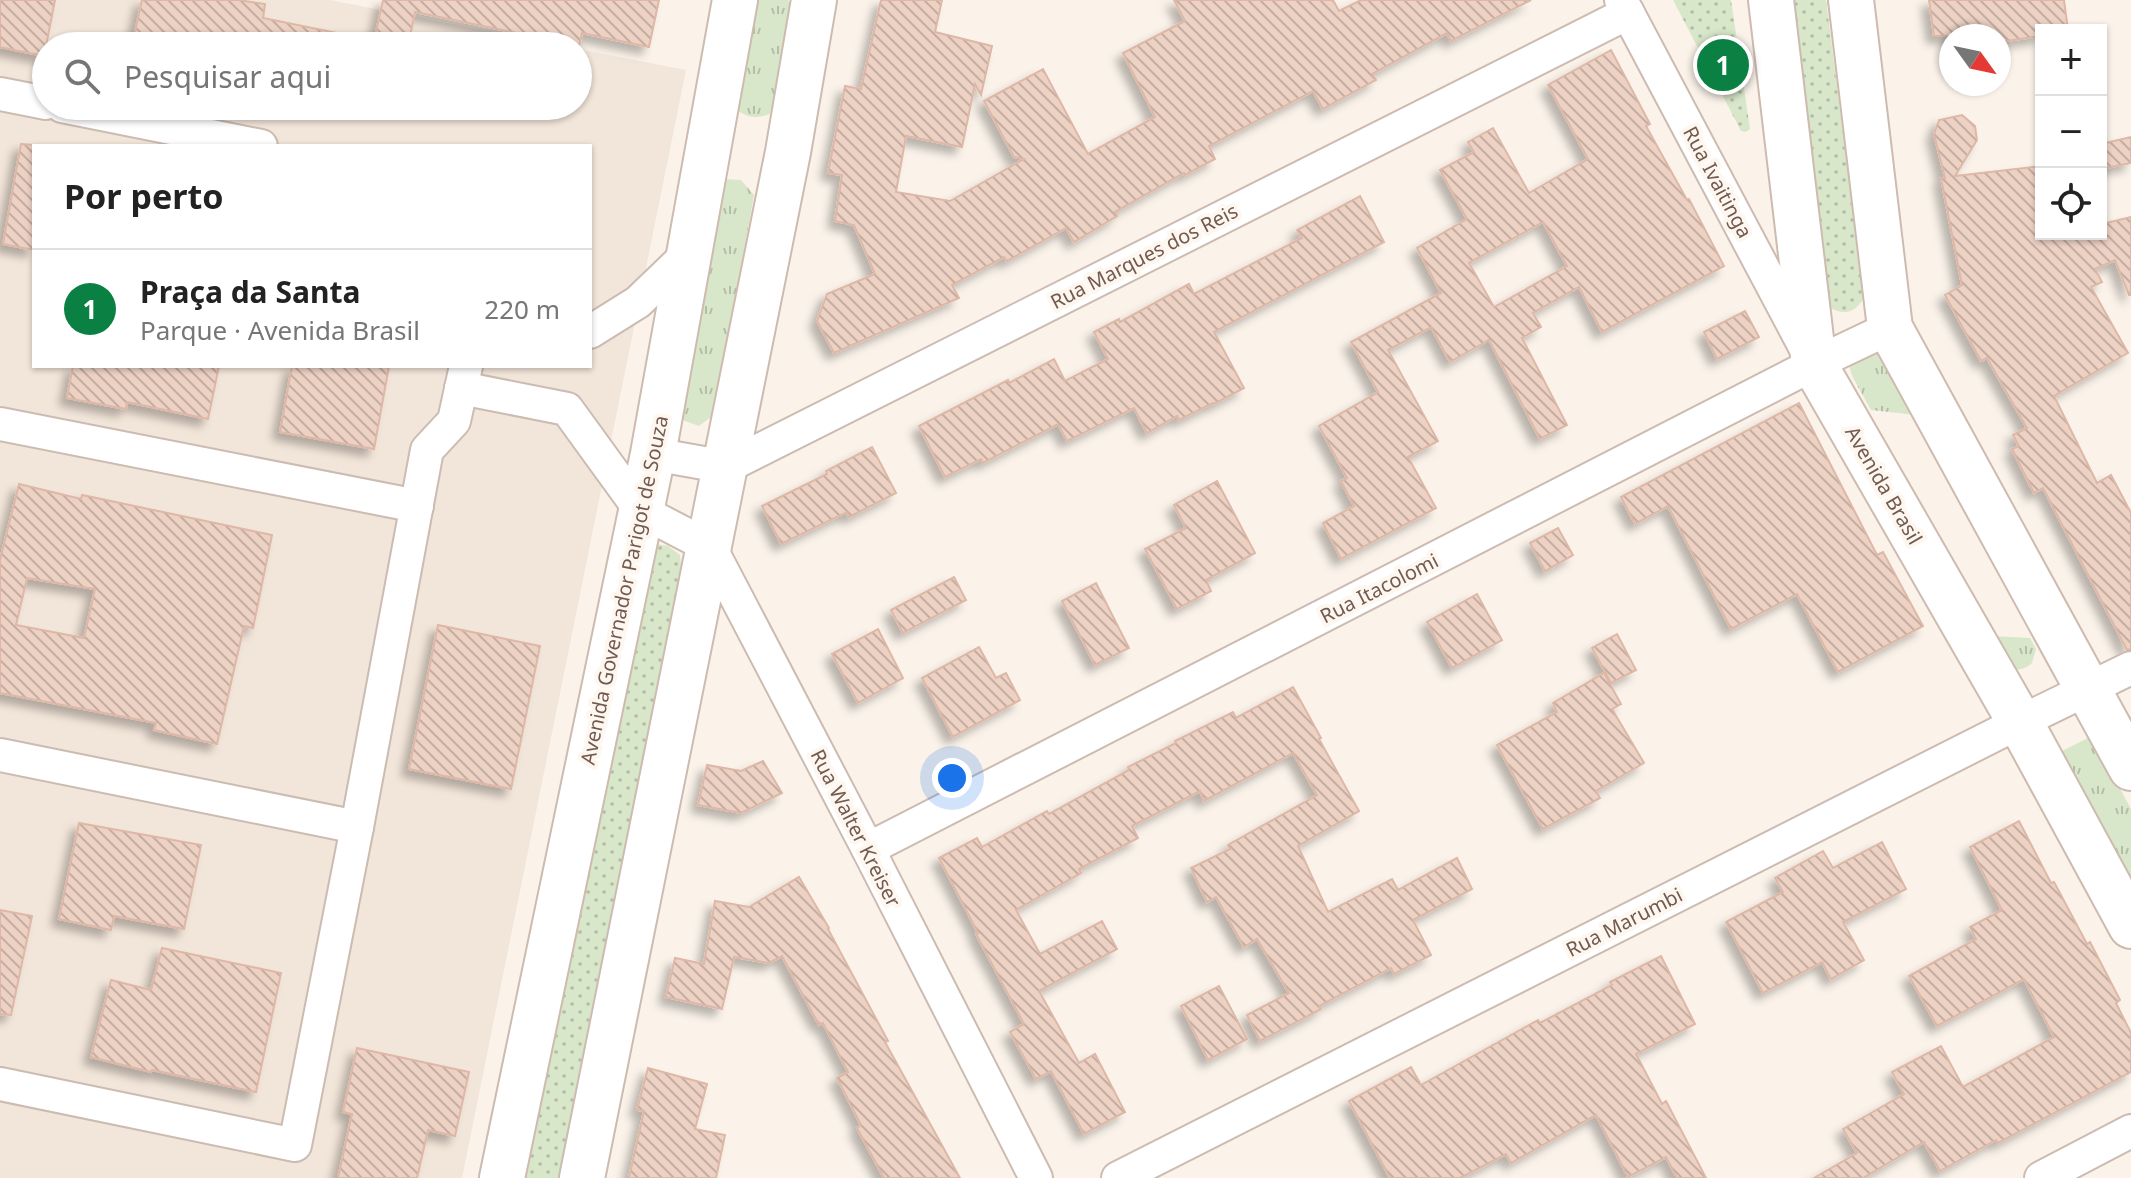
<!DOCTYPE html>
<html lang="pt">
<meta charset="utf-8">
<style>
body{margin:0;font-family:"Noto Sans",sans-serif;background:#f2f2f2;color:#222}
.controls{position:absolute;right:24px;top:24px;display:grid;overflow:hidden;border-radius:0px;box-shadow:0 2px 6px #0004}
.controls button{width:72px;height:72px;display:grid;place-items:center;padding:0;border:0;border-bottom:2px solid #e0e0e0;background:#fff;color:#222;font:40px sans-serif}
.compass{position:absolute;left:1939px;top:24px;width:72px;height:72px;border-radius:50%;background:#fff;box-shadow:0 2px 6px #0004;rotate:123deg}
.you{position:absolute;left:952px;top:778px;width:28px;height:28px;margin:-20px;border:6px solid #fff;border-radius:50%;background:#1a73e8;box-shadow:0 0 0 12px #1a73e833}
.badge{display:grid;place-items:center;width:52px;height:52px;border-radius:50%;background:#0b8043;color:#fff;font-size:26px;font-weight:700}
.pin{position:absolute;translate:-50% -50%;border:4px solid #fff;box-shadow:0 2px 8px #0006}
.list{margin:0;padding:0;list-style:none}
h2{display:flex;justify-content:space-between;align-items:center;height:104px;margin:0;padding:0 32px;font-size:34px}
h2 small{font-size:26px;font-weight:400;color:#767676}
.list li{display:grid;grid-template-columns:52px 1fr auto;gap:24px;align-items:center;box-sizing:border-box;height:120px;padding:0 32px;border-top:2px solid #e0e0e0}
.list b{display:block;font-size:30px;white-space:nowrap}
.list p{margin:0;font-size:26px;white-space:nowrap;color:#767676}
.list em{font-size:26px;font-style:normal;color:#767676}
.icon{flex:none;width:44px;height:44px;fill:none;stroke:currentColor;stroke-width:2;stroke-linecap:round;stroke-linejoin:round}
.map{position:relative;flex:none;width:2131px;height:1178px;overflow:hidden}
.search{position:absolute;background:#fff;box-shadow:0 2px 6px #0004;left:32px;top:32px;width:560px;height:88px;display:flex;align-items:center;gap:20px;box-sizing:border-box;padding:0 28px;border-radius:44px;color:#767676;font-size:30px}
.panel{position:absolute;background:#fff;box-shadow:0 2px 6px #0004;left:32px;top:144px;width:560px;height:224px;border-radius:0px}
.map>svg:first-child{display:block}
.residential{fill:#f2e5d9;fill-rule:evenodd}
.grass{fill:url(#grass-tufts)}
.park{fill:url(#park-dots)}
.building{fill:url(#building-back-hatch);stroke:#deb7a6;stroke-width:2;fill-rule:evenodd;filter:url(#shadow)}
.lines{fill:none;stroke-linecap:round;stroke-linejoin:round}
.street-casing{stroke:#ccbbb1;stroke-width:36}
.secondary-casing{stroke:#cebbaf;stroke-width:48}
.street{stroke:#fff;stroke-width:32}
.secondary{stroke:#fff;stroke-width:44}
.labels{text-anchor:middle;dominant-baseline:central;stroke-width:8;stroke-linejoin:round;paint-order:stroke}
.street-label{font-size:20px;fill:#735a50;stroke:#fdf7f0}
</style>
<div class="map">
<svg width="2131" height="1178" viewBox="0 0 2131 1178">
<defs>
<pattern id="grass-tufts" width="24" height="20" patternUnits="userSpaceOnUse" patternTransform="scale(2)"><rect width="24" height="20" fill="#d8e7c9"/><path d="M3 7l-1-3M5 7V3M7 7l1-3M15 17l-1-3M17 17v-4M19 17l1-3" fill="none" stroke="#b4bea6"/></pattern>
<pattern id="park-dots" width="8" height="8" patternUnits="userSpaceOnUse" patternTransform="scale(2)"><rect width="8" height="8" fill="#d8e7c9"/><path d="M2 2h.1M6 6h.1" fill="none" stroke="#b4bea6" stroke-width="1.8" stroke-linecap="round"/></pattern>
<pattern id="building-back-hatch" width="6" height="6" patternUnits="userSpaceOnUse" patternTransform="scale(2)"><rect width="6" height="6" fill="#edd2c4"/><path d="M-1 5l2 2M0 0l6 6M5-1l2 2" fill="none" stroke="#c4ada2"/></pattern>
<filter id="shadow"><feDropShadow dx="-7" dy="7" stdDeviation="4" flood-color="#0004"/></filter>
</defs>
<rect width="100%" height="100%" fill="#fbf3ea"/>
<path class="residential" d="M0,0H330L565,46H46V106H578V49L686,70L462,1178H0ZM34,146H590V366H34Z"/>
<g class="grass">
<path d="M756,0H788L794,10L770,114C752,120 744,117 731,104Z"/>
<polygon points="724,179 741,180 754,195 715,414 699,426 685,421 674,410"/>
<polygon points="1871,349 1881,353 1916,415 1871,410 1852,376 1849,365 1854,359"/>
<path d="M1993,636L2030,638L2036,649L2032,663C2026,669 2018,671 2010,669Z"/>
<polygon points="2092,736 2131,809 2131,889 2058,753"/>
</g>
<g class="park">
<polygon points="1673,0 1731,0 1750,129 1745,132 1741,131"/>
<path d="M1789,0H1826L1864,298C1854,314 1843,316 1827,306Z"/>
<polygon points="656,544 668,546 680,555 682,574 562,1178 518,1178"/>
</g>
<g class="building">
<polygon points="0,0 55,0 44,56 0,47"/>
<polygon points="142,0 238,0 265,4 263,18 342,34 340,46 132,46"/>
<polygon points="383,0 659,0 649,47 582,33 579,46 415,12 408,46 373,46"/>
<polygon points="881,0 942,0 935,32 992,46 981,95 975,84 962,147 906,136 896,192 950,201 1024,159 1014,157 984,101 1043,69 1088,154 1155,117 1123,53 1185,21 1174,0 1333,0 1339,11 1361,0 1531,0 1451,41 1447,33 1372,74 1376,80 1323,109 1313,91 1209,146 1215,159 1185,175 1184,173 1115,212 1117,216 1074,242 1066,228 1007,261 1004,257 952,285 959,298 834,353 817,321 827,294 875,274 854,225 835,221 842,175 828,173 845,86 861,89"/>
<polygon points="1929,0 2064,0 2068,30 2041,30 2041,36 1999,42 1999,36 1934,36"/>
<path d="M1611,50L1650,124L1646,126L1687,200L1689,199L1724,266L1602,332L1579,287L1533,313L1541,327L1522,338L1567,425L1540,439L1489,340L1450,362L1431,327L1388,350L1438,441L1408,457L1436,508L1341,559L1323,523L1354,506L1341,481L1347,478L1319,426L1378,392L1351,342L1441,293L1417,248L1467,219L1440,170L1474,152L1468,142L1493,128L1529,193L1588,159L1548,85ZM1543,222L1567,266L1494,307L1469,263Z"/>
<polygon points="1962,115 1975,126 1977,140 1955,176 2041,166 2041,234 2105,234 2102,224 2131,217 2131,295 2129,295 2115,260 2095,269 2102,282 2091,287 2128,353 2054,396 2097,483 2111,475 2131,513 2131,649 2127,650 2043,488 2034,493 2012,449 2019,446 2013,435 2027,428 1987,358 1981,361 1945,295 1962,285 1941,178 1945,178 1934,134 1939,120"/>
<polygon points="2131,137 2131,163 2101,169 2101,144"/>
<polygon points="21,144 34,145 34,250 3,244"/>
<polygon points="1360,196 1384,242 1214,332 1244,388 1214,404 1213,403 1179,420 1177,416 1147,433 1134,408 1067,441 1058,424 983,463 981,459 945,477 919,426 1008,380 1009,383 1054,359 1065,381 1108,359 1094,332 1119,319 1120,322 1189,284 1194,294 1302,238 1297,230"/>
<polygon points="1745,311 1759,337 1717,359 1704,332"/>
<polygon points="73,366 219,366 208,419 127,402 126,409 67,398"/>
<polygon points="292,366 389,366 374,449 280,432"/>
<polygon points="1799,403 1877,555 1883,552 1923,626 1838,672 1797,594 1731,629 1668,506 1635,524 1621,497"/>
<polygon points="872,447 896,493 849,517 847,512 781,544 762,506 827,474 826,471"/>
<polygon points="1217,481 1255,553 1206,580 1211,591 1177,609 1145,549 1186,528 1174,505"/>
<path d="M19,484L81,499L82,495L272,535L253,628L244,626L217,744L154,730L156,723L0,693V560ZM27,578L95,589L84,638L16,625Z"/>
<polygon points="1558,528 1573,555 1545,571 1530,543"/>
<polygon points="954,577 966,600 903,633 891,610"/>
<polygon points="1096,583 1129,648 1095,665 1062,601"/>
<polygon points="1477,594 1502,640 1452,668 1427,622"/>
<polygon points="438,625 540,646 511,789 409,769"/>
<polygon points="878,629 903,678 858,703 832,654"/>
<polygon points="1617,634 1636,670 1611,683 1592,648"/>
<polygon points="979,647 996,678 1006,673 1020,700 953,737 922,678"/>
<polygon points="1604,673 1621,704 1612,709 1644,763 1596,791 1600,798 1543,829 1497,745 1557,712 1553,703"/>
<polygon points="1293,687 1321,738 1319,739 1359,811 1298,846 1328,912 1392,879 1398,890 1457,858 1472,889 1413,920 1431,955 1394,974 1391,968 1319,1006 1321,1009 1308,1016 1260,1041 1247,1015 1289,993 1257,939 1244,947 1216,897 1207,902 1191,868 1230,849 1228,845 1317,795 1293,753 1204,801 1200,791 1132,826 1138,838 1079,869 1081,873 1016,910 1040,954 1102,921 1117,949 1039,991 1079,1063 1095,1054 1125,1112 1084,1134 1051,1071 1036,1079 1010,1032 1024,1024 976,934 978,933 939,858 977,838 982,847 1047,811 1049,814 1129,770 1128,767 1176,743 1175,741 1233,712 1236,718"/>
<polygon points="763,761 782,793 741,813 698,805 707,765 741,771"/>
<polygon points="2019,821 2051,883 2054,882 2087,944 2090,942 2120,1000 2116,1003 2131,1033 2131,1072 1998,1143 1996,1140 1940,1171 1924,1142 1863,1178 1814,1178 1857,1153 1843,1129 1904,1094 1892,1072 1941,1046 1963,1087 2054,1037 2024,979 1937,1026 1909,976 1976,939 1970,927 2002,910 1970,847"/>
<polygon points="79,823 201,845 184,929 114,916 111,930 59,919"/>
<polygon points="1882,842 1906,889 1843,922 1864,960 1831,979 1822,962 1763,993 1726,922 1783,892 1775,878 1823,851 1833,868"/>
<polygon points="799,877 829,928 828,929 888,1041 885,1042 960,1178 884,1178 857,1128 861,1125 837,1078 848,1072 823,1023 819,1025 782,956 769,963 734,957 722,1009 666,997 675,958 704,964 715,901 749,907"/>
<polygon points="0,910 32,916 11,1015 0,1014"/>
<polygon points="162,948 281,973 256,1092 152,1070 151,1072 91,1057 111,980 151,990"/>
<polygon points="1661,956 1695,1024 1636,1054 1662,1104 1666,1101 1706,1178 1677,1178 1666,1157 1628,1177 1596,1115 1511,1163 1506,1154 1460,1178 1390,1178 1349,1101 1411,1067 1421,1085 1538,1020 1540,1023 1612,985 1610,982"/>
<polygon points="1219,986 1247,1039 1208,1060 1181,1006"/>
<polygon points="357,1048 469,1072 455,1136 428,1130 417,1178 338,1178 352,1114 343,1112"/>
<polygon points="648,1068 707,1084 695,1129 725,1135 716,1178 629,1178 644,1111 637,1110"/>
</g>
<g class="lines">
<g class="street-casing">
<g id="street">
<polyline points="1621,0 1805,347"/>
<polyline points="0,94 46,103"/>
<polyline points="62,106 261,146"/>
<polyline points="590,332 638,302 691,251"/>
<polyline points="461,388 567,409 641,511 710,547 868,849 1036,1178"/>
<polyline points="0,424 417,506"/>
<polyline points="653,454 726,467 1628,13"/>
<polyline points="0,755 357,827"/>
<polyline points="868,849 1814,364 1890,328"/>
<polyline points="0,1084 295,1145 357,827 427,450 454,421 466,366"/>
<polyline points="1118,1178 2020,722 2131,668"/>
<polyline points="2041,1178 2131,1131"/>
</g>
</g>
<g class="secondary-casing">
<g id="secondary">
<polyline points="1771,0 1814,364 2020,722 2131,926"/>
<polyline points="1851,0 1890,328 2131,768"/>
<polyline points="502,1178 653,454 735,0"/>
<polyline points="582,1178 788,152 814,0"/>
</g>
</g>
<use href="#street" class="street"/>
<use href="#secondary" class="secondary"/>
</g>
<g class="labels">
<g class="street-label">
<text transform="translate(1718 182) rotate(62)">Rua Ivaitinga</text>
<text transform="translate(1144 256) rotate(-27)">Rua Marques dos Reis</text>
<text transform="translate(1884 485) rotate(60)">Avenida Brasil</text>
<text transform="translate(1379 588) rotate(-27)">Rua Itacolomi</text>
<text transform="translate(624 590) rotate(-78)">Avenida Governador Parigot de Souza</text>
<text transform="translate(856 828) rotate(63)">Rua Walter Kreiser</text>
<text transform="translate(1624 922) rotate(-27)">Rua Marumbi</text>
</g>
</g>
</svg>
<div class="controls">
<button>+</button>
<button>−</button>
<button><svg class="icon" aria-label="locate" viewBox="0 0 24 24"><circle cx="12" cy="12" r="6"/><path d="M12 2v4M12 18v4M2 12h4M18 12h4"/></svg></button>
</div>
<svg class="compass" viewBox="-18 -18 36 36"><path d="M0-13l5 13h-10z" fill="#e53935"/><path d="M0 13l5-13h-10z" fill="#767676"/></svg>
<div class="you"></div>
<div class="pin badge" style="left:1723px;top:65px">1</div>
<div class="search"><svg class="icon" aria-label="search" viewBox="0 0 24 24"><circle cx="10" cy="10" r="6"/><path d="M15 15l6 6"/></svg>Pesquisar aqui</div>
<section class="panel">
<h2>Por perto<small></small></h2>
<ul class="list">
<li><span class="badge">1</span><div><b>Praça da Santa</b><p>Parque · Avenida Brasil</p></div><em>220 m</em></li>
</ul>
</section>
</div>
